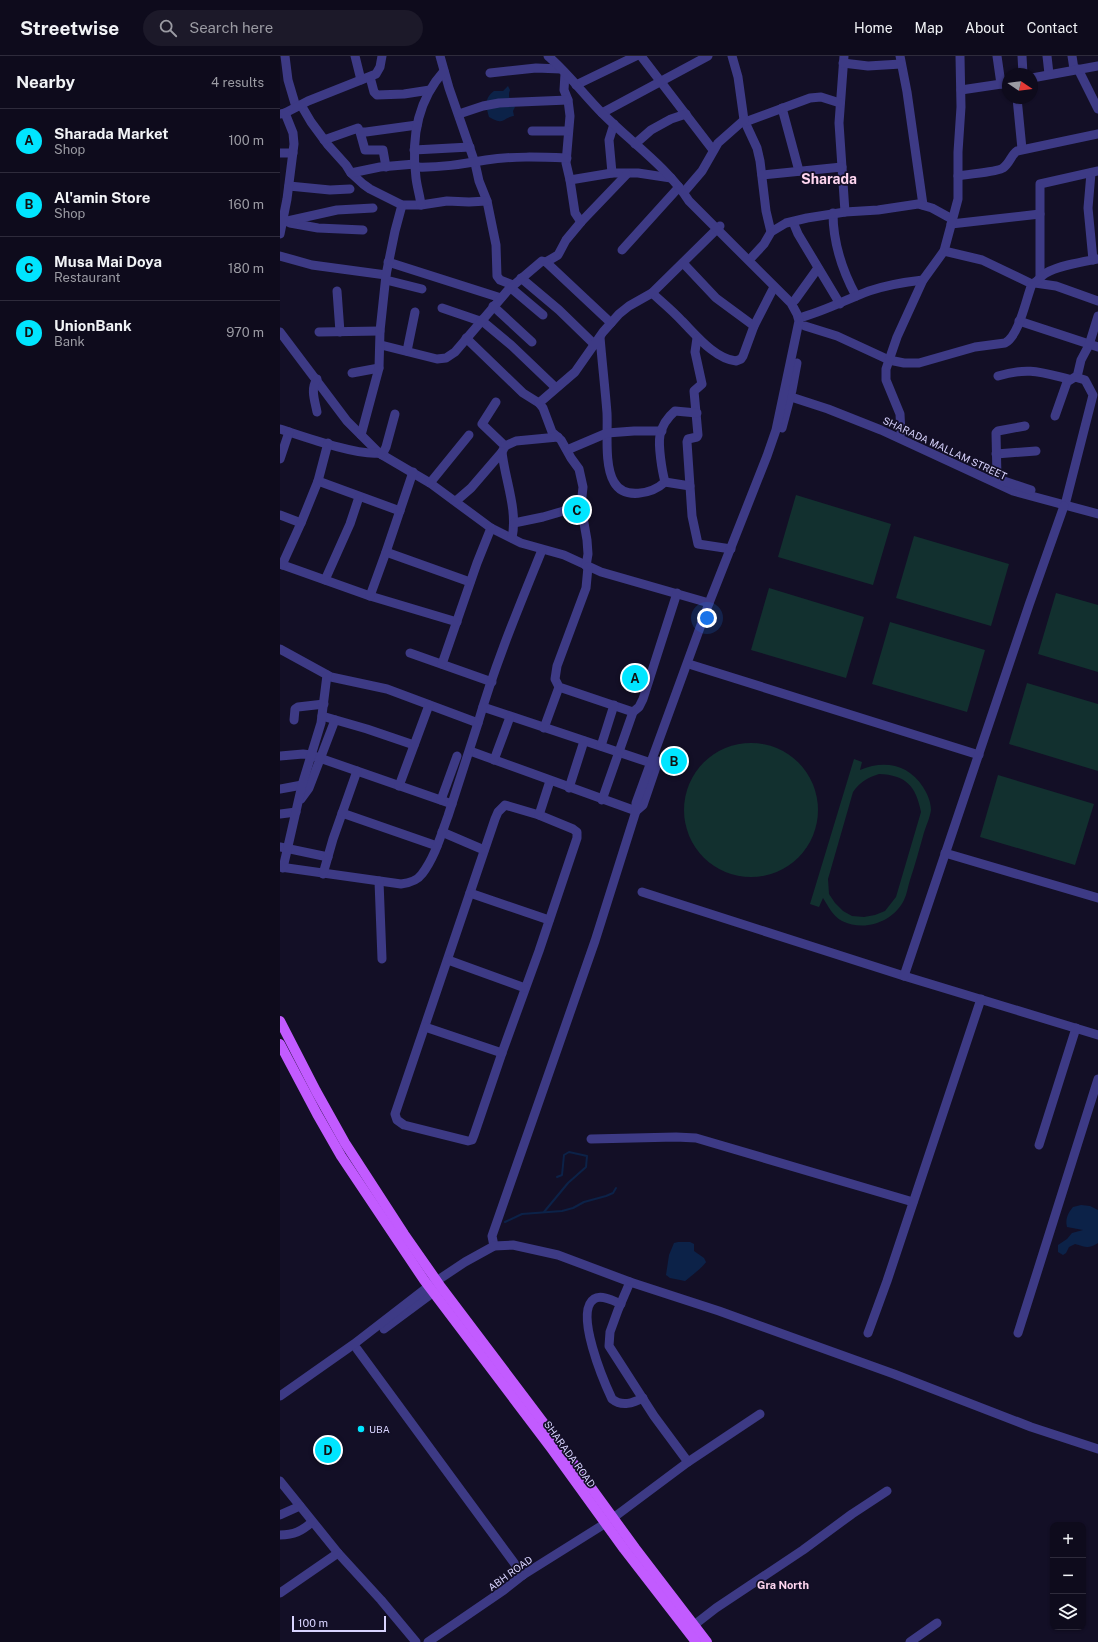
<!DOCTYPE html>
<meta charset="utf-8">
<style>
body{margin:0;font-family:"Public Sans",sans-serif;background:#1c1929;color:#f1f3f6}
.controls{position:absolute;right:12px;bottom:12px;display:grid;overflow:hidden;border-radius:8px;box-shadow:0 1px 3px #0004}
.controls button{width:36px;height:36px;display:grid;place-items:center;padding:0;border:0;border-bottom:1px solid #2e2b3b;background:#0e0b1c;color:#f1f3f6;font:20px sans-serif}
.compass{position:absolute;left:722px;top:12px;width:36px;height:36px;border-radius:50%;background:#0e0b1c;box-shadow:0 1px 3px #0004;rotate:103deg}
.scale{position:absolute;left:12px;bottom:10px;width:94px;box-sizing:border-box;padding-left:4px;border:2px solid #d9d4ff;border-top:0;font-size:11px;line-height:14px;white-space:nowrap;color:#d9d4ff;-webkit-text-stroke:3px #130f26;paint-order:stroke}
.you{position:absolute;left:427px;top:562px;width:14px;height:14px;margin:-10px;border:3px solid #fff;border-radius:50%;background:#1a73e8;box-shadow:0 0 0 6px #1a73e833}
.badge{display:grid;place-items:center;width:26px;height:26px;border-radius:50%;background:#00e5ff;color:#111;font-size:13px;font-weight:700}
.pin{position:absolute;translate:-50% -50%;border:2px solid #fff;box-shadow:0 1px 4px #0006}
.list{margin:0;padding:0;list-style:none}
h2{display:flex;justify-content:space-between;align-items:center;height:52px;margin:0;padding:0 16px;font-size:17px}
h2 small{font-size:13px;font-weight:400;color:#9b9ba3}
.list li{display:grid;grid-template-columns:26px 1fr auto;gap:12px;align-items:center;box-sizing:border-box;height:64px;padding:0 16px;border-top:1px solid #2e2b3b}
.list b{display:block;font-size:15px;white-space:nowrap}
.list p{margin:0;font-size:13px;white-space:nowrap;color:#9b9ba3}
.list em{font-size:13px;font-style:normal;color:#9b9ba3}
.icon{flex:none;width:22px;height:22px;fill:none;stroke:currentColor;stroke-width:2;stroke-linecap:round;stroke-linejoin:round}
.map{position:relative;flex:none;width:818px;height:1586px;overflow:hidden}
header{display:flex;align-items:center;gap:24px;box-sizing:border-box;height:56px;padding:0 20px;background:#0e0b1c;border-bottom:1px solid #2e2b3b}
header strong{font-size:19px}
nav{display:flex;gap:22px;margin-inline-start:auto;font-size:14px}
.search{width:280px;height:36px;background:#1c1929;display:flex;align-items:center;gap:10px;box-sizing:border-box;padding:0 14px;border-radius:22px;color:#9b9ba3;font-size:15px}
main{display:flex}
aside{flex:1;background:#0e0b1c}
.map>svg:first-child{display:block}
.green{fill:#12302f;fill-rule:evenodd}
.water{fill:#0c2248}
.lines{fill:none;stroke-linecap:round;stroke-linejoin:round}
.stream{stroke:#0c2248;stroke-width:2}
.minor{stroke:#3d3a85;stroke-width:9}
.major{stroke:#c25bff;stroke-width:10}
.poi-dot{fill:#00e5ff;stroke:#130f26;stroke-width:1.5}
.labels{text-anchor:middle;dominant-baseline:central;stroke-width:3.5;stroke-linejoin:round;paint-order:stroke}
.street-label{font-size:10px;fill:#d9d4ff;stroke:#130f26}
.poi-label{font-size:10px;fill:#d9d4ff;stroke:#130f26;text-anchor:start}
.neighbourhood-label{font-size:11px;font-weight:bold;fill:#ffd6f0;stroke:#130f26}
.district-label{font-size:14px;font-weight:bold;fill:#ffd6f0;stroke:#130f26}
</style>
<header>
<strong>Streetwise</strong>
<div class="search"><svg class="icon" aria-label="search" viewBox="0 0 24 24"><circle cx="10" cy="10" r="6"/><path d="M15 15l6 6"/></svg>Search here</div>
<nav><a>Home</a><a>Map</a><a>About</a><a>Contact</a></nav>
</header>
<main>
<aside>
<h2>Nearby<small>4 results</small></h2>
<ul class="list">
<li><span class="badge">A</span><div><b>Sharada Market</b><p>Shop</p></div><em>100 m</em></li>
<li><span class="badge">B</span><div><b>Al'amin Store</b><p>Shop</p></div><em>160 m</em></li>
<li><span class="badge">C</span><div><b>Musa Mai Doya</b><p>Restaurant</p></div><em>180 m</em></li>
<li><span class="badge">D</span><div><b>UnionBank</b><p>Bank</p></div><em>970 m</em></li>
</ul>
</aside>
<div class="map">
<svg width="818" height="1586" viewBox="0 0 818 1586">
<rect width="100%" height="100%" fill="#130f26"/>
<g class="green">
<polygon points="516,439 611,468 593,529 498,501"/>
<polygon points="634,480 729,508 711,570 616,542"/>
<polygon points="489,532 584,561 566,622 471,594"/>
<polygon points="776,537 818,549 818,616 758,598"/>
<polygon points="610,566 705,594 687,656 592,628"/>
<polygon points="747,627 818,648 818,715 729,688"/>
<circle cx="471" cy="754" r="67"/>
<path d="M574,703L582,706L580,714C604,704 628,708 643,731C647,737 651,746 651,754C650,762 645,772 643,780C639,794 635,809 630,824C628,830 627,838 624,844C613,866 585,876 562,865C553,860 548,850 543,842L539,851L530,848ZM599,718C626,719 636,730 641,756L616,841L605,855L595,859L584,861L572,860L563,855L555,847L549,838L548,823L573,736C580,726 587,722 599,718Z"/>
<polygon points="718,719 814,748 795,809 700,781"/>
</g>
<g class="water">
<path d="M228,30L230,34C227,41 231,46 235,51L233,55L234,60C222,62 225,70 209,61C206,51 204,42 214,35H223Z"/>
<path d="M801,1149L810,1150L818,1154V1187C809,1193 805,1191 795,1188L789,1191L786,1197L783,1199L778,1196V1189L787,1183L792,1177L803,1174L787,1171C785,1163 788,1157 793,1151Z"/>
<path d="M398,1186H410L414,1188V1195L424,1202L426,1206C425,1209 408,1223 405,1225L390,1222L386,1219L389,1199L394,1187Z"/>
</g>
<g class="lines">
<g class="stream">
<polyline points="264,1156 288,1127 306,1111 307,1100 289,1096 284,1099 282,1119 277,1121"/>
<polyline points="225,1166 242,1158 282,1155 293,1152 304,1146 326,1140 333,1137 336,1132"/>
</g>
<g class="minor">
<polyline points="5,0 8,24 16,51"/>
<polyline points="75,0 81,24"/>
<polyline points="160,0 169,32 195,107 199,125 207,145 216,189 217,220 220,224 233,229"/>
<polyline points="361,0 433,94"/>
<polyline points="452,0 458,21 464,64 477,92 480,105 486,155 491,176"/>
<polyline points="564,0 559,67 565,156"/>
<polyline points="620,0 627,36 643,149"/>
<polyline points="717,0 721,28"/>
<polyline points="742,0 743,18"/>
<polyline points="767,0 769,18"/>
<polyline points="792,0 794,13"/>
<polyline points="563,7 588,10 621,8"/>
<polyline points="798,13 818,53"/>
<polyline points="210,17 256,12 281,13"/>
<polyline points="285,18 284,34 288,44 290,60 286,107 290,124 295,157 301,166"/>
<polyline points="90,21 94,36 97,39 124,38 150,34"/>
<polyline points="752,22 818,10"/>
<polyline points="296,29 356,0"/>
<polyline points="681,34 728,27"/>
<polyline points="737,42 742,93"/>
<polyline points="21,49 31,66 48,89 66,109 71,117 83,128 90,133 122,149 141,149 167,145 189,146 207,145"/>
<polyline points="502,52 519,115"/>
<polyline points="322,57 428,0"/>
<polyline points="0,58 5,57 28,45 96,18 100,11 102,0"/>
<polyline points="179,58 203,50 219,47 288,44"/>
<polyline points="465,66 530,42 541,41 560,47"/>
<polyline points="252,75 288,75"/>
<polyline points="80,76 85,94 103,94 106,111"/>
<polyline points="44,84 78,72 80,76 86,76 137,69"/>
<polyline points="355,88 371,74 391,63 406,58"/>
<polyline points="134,94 190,91"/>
<polyline points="0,97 13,97"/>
<path d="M135,111C159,112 183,108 206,104C232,100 260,101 287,102"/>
<polyline points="71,117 100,111 135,108"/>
<polyline points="332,117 329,84 334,68"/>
<polyline points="811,117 808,152 813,204"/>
<polyline points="482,119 562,111"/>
<path d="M678,120C687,118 718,116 723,112C730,107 731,99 737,95L818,78"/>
<polyline points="290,124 332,117 358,117 391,122"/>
<polyline points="9,130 50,134 70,133"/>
<polyline points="404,136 422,115 438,87 464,64"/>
<path d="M141,149C140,140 137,131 136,122C131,83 137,45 164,15"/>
<path d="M553,157C553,188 562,214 576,240"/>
<polyline points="6,165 10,167 38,172 83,174"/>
<polyline points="3,166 57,154 93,152"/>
<polyline points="513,166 518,178 560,248"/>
<polyline points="671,168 760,158"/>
<polyline points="0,178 7,143 14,88 13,77 5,57"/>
<polyline points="342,194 399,131"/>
<polyline points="664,195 702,204 752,228"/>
<polyline points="0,200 32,209 106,219"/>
<polyline points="472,201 484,188 491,176 506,167 527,162 565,156 598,154 638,148 652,152 672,163"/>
<polyline points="108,206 221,242"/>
<polyline points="266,206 278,199 286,184 301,166 347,118"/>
<polyline points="403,207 436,242 474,270"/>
<polyline points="760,220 760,128 818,115"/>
<polyline points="241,222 279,254 315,289"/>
<polyline points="106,224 142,233"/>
<polyline points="755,227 776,230 818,245"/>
<polyline points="231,232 263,259"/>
<polyline points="57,235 60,276"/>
<path d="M372,237C382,246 393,255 402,265C416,279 435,303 456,305L461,303L463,300L474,270L494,231"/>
<polyline points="515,244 538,212"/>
<polyline points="213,250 252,286"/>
<polyline points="162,252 200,265"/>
<path d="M519,262C543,256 565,244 589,235C607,229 625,226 643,224"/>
<polyline points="201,264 231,289 276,332"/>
<polyline points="739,265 818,291"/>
<path d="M525,270L557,280L609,304L624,307H639L695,291L725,287C739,280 746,243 752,228C758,226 760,220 766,217C781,209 802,206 818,203"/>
<polyline points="0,276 67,365 99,397 150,427 211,472 241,487 284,499 321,516 429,547"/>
<polyline points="39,276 100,275"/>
<path d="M320,281C322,306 325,331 327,357C328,376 324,409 334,426C344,444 372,438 385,426"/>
<polyline points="186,282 243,337 259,347 263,352 272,376 281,384 291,402 299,413 303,431 301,450 307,484 308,498 306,510"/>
<polyline points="417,282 415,296 422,328 414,335 418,379 417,381 408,383 407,386 412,460 418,488 451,493"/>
<polyline points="101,289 157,303 166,302 175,296 229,233 262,205 266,206 331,267"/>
<polyline points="127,295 135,256"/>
<polyline points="72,317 99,312"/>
<path d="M718,320C748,311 760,316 789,323"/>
<polyline points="797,321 801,304 809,289 818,260"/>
<path d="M37,323C30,333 35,345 37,356"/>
<polyline points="505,339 548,353 601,374 733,435 818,458"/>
<path d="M216,346L202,368L225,390L222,396C225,424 238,454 232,482"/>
<polyline points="259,347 295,316 323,276 339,258 349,250 372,237 440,170"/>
<polyline points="775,360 787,326 795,321 805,324 813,339 786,445"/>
<polyline points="502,372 512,334 517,307"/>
<path d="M0,373C22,380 78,400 99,397"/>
<polyline points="621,377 620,358 606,324 606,313 617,281 643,224 664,195 678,143 678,96 681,51 680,0"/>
<polyline points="81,379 99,312 100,275 106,219 115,175 122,149"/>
<polyline points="225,390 236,385 278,381"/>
<polyline points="287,394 327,377 354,375 382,375"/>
<polyline points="716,398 756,395"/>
<polyline points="102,399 106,391 115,358"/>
<polyline points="0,403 9,376"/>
<polyline points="717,422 716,377 718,375 745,370"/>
<polyline points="38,425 120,455"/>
<polyline points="724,425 751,434"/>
<polyline points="150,427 189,379"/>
<path d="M410,430L385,426C382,415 378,390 380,379C382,370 388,361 395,355L417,357"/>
<polyline points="176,445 191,432 222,396"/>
<polyline points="0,459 21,467"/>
<polyline points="234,467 263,461 301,450"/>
<polyline points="106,496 190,526"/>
<polyline points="0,508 90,540 177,566"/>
<polyline points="2,509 21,467 38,425 48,387"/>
<polyline points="308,511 306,532 277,610 275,623 279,631 353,656"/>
<polyline points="45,524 70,468 79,441"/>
<polyline points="90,540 106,496 133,416"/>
<polyline points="0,593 51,621 107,633 198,667"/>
<polyline points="130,597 212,626"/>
<polyline points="162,608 197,507 211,472"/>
<polyline points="412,609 699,699"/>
<polyline points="203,651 371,707"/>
<polyline points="42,660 87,673 134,689"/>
<polyline points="14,664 15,653 18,651 44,648"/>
<polyline points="264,672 279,631"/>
<polyline points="321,690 334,649"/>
<polyline points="190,695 356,755"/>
<polyline points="0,700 23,698 31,699 172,748"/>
<polyline points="214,704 230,661"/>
<polyline points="119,730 149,649"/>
<polyline points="289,732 304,685"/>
<polyline points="0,733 22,729"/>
<polyline points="21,743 29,732 55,664"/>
<polyline points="161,744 177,700"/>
<polyline points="322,744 353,656 359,651 363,643 397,537"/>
<polygon points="225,749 259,759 293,773 297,776 297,782 259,895 223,994 194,1079 192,1084 188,1085 124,1069 117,1064 115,1058 215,763 218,756"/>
<polyline points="356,755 363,749 378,705"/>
<polyline points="62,757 157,790"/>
<polyline points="0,758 16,756"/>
<polyline points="259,759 270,725"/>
<polyline points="162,776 204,794"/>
<polyline points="0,791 48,801"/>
<polyline points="665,797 818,842"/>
<path d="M0,811L121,828C130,827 137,825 142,818C155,801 161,779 168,760C178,729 188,698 198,667C215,608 239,551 262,494"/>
<polyline points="3,812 22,729 41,667 47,619"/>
<polyline points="43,818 53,783 77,715"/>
<polyline points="99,825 102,903"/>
<polyline points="362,836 624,920 818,979"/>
<polyline points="190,837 269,864"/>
<polyline points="168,904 245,932"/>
<polyline points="624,920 749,549 784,450"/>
<polyline points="145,971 222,997"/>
<polyline points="311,1083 396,1081 416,1082 633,1146"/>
<polyline points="759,1089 796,972"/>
<path d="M214,1190L212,1180L315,885L356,755V747L429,547L487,400L496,374L519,265L517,258L511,247L409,145C387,111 352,87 323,58C304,39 288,17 268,0"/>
<polyline points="350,1226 338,1254 330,1276 329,1290 374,1360 408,1406"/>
<path d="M341,1248C334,1245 321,1238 314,1243C294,1256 324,1326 332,1343C342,1351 353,1347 363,1342"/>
<polyline points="104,1273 158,1233"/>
<polyline points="588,1277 607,1225 701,943"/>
<polyline points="738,1277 818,1023"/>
<polyline points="77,1293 243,1519"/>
<polyline points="0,1340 74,1288 149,1230 185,1206 214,1190 233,1189 278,1199 350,1226 439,1255 614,1318 751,1371 818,1393"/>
<polyline points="0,1425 58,1497 101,1544 136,1586"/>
<polyline points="0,1459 20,1450"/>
<polyline points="333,1462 408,1406 480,1358"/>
<path d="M0,1479C14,1479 22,1475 32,1466"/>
<polyline points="0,1537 58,1497"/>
<polyline points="409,1573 436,1552 523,1494 572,1458 607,1435"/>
<polyline points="148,1586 224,1534 243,1519 326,1467"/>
<polyline points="630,1586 657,1567"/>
</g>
<g class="major">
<polyline points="0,965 36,1035 65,1087 124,1178 161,1231 278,1386 355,1492 427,1586"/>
<polyline points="0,988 37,1058 61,1100 144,1224 271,1392 344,1493 416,1586"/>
</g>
</g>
<circle class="poi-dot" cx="81" cy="1373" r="4"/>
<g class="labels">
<g class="street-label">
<text transform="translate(665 392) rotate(25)">SHARADA MALLAM STREET</text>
<text transform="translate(290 1398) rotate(54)">SHARADA ROAD</text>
<text transform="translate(230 1517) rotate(-36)">ABH ROAD</text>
</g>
<g class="poi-label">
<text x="89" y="1373">UBA</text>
</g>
<g class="neighbourhood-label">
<text x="503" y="1529">Gra North</text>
</g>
<g class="district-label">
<text x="549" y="123">Sharada</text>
</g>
</g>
</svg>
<div class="controls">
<button>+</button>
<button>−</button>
<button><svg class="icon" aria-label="layers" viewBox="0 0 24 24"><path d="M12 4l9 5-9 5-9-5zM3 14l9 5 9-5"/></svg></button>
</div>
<svg class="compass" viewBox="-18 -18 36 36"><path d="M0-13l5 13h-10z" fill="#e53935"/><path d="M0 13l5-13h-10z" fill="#9b9ba3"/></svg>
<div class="scale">100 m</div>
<div class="you"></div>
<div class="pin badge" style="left:355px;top:622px">A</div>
<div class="pin badge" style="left:394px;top:705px">B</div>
<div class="pin badge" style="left:297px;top:454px">C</div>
<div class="pin badge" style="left:48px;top:1394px">D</div>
</div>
</main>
